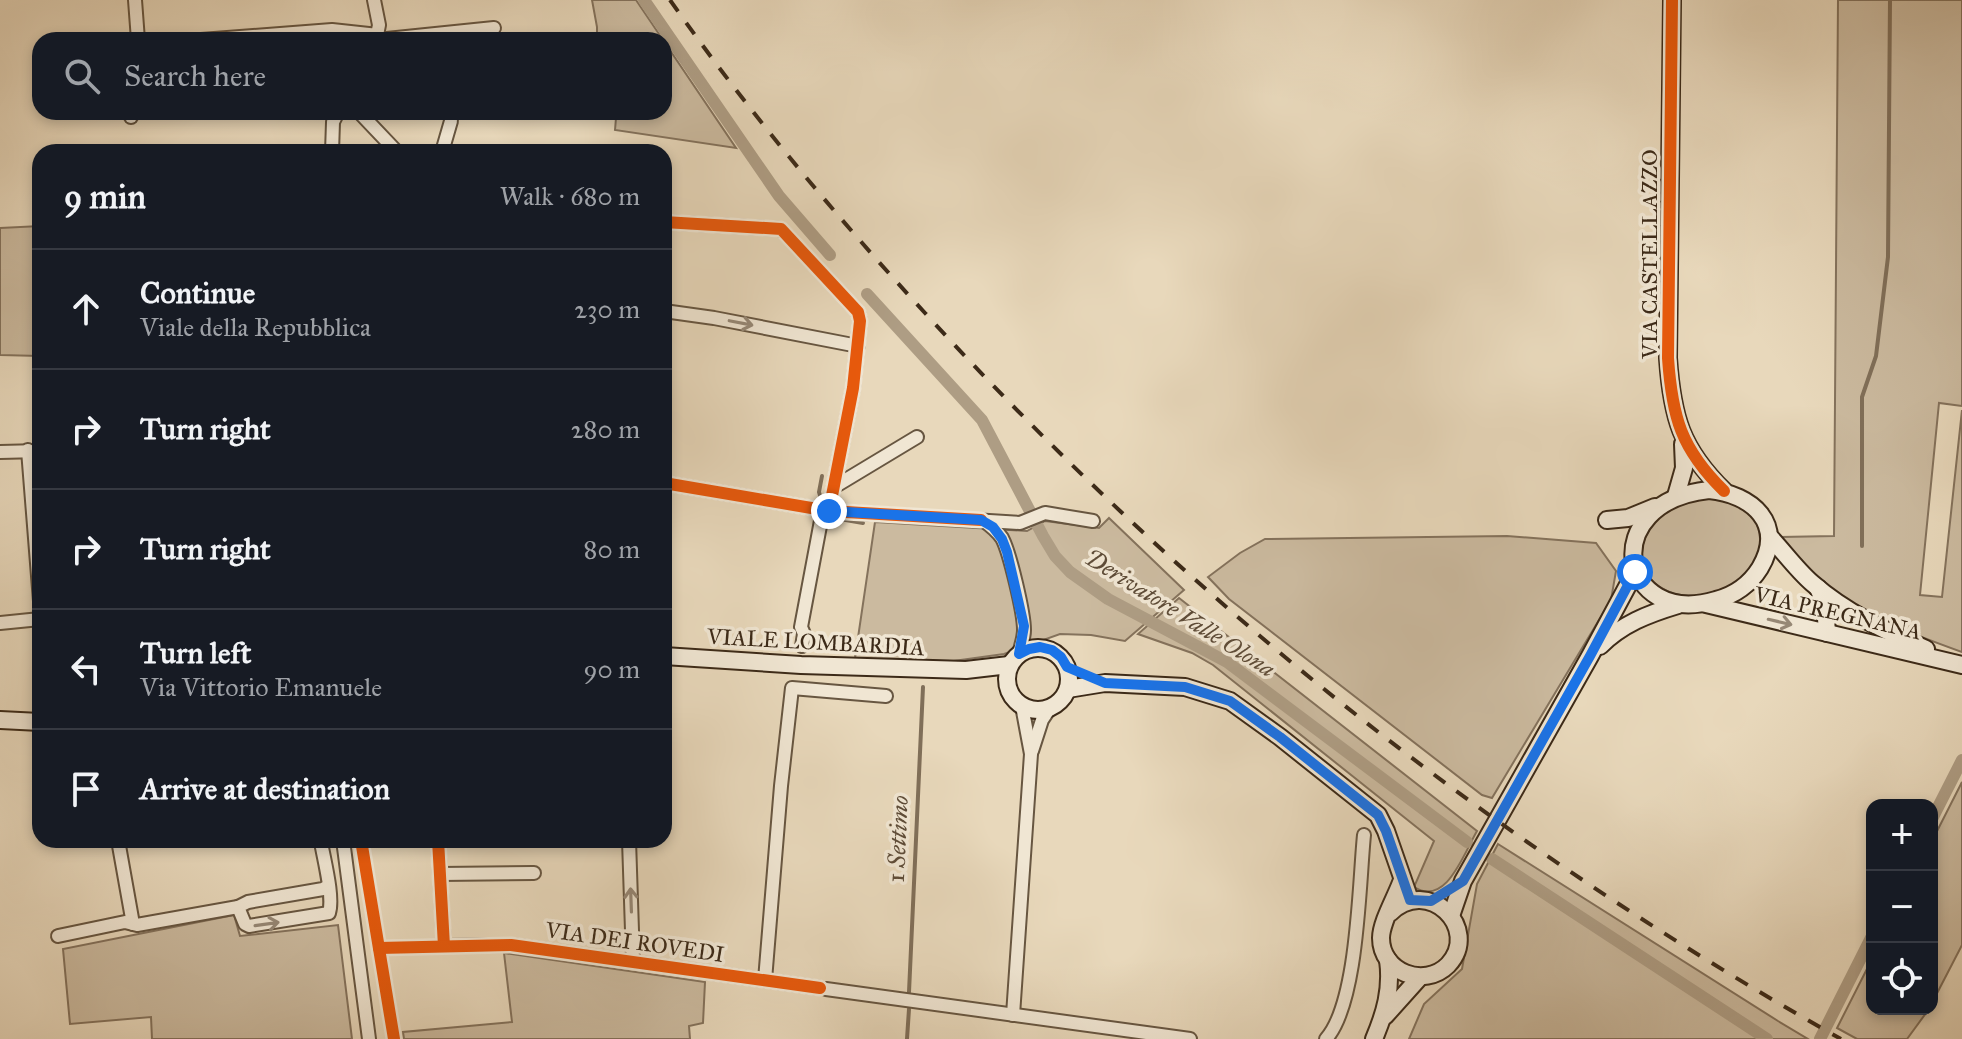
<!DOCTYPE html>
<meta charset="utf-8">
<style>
body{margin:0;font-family:"IM FELL Great Primer",serif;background:#20242c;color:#f1f3f6}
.controls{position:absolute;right:24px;bottom:24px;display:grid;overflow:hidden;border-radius:16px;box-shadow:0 4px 12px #0003}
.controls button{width:72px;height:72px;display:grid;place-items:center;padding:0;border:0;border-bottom:2px solid #363941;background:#171b24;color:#f1f3f6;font:40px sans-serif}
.stop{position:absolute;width:24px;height:24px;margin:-18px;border:6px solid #1a73e8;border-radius:50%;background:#fff}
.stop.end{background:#1a73e8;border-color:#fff;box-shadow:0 2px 8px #0008}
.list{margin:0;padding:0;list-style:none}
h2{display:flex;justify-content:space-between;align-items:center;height:104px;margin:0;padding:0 32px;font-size:34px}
h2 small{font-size:26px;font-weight:400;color:#9ea1a6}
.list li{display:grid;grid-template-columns:52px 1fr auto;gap:24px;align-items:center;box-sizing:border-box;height:120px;padding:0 32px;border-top:2px solid #363941}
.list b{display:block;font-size:30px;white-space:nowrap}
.list p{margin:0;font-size:26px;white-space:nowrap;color:#9ea1a6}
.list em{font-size:26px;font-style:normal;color:#9ea1a6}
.icon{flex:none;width:44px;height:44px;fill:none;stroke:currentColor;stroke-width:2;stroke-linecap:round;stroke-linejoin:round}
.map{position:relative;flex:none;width:1962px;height:1039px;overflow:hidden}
.search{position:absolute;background:#171b24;box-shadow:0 4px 12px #0003;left:32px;top:32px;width:640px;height:88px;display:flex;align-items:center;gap:20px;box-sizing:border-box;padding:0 28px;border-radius:24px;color:#9ea1a6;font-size:30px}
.panel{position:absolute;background:#171b24;box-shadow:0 4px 12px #0003;left:32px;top:144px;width:640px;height:704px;border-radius:24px}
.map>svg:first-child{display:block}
.green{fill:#cbba9f;stroke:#84725c;stroke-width:2}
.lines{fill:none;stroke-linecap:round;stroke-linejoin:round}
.stream{stroke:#806f59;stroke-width:4}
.canal{stroke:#ae9d84;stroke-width:12}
.street-casing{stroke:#675641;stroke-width:16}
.secondary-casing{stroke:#3c2a18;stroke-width:20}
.street{stroke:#f0e6d3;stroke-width:12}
.secondary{stroke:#f0e6d3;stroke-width:16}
.rail{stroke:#3c2a18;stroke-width:4;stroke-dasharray:14 14;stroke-linecap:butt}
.cycleway-casing{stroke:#f0e6d3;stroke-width:17}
.cycleway{stroke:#e8590c;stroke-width:12}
.oneway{stroke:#968876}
.route{stroke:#1a73e8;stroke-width:10}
.labels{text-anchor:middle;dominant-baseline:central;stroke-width:7;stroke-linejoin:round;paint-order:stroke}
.street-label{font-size:22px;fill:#3c2a18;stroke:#f0e6d3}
.water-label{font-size:24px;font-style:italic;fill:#5e4c38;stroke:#f0e6d3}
</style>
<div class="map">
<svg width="1962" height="1039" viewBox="0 0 1962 1039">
<rect width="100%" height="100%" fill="#e8d8bb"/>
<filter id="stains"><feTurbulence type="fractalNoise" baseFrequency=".0025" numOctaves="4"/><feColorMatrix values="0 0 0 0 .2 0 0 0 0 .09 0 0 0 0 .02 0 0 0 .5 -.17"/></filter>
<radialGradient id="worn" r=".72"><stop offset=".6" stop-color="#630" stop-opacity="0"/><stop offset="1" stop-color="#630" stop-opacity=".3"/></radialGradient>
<g class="green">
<polygon points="592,0 636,0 736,148 615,130 616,118 593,114 594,112 664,112 664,40 597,40 597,27"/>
<path d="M1838,0H1962V406L1939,403L1920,595L1942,597L1962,410V652C1906,632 1846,610 1804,567C1795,558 1788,547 1781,537L1834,536Z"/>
<polygon points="40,226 40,356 0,355 0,228"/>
<path d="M1713,496C1723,500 1739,503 1747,509C1754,514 1757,523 1759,531C1770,581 1698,612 1660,587C1627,566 1643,524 1672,507C1683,501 1700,499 1713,496Z"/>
<polygon points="1109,518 1184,590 1125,641 1091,635 1060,634 1004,654 939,663 855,658 875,522 1027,531 1045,521 1099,528"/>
<polygon points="1507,536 1596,543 1616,571 1611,600 1492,798 1482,795 1229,599 1208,577 1240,553 1265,539"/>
<path d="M1179,598L1477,831C1463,855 1446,907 1414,887L1434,841L1213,665L1192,653L1138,634Z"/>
<polygon points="1962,782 1962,945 1932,1003 1932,841"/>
<polygon points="1498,844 1778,1021 1808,1039 1409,1039 1424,1004 1462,969 1477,884"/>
<polygon points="234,915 240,936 338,925 352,1039 152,1039 151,1017 70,1024 63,949"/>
<polygon points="504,953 705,982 703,1023 689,1026 690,1039 404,1039 403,1032 512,1022"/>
<polygon points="1872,959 1872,1009 1929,1009 1907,1039 1857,1039 1837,1028"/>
</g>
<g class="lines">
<g class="stream">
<polyline points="821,499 819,492 822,476"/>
<polyline points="834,518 863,523"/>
<polyline points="1862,546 1862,397 1876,356 1888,257 1890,0"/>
<polyline points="909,992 923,687"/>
<polyline points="907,1039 909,1009"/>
</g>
<g class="canal">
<polyline points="644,0 779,196 830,255"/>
<polyline points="867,294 982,420 1043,536 1055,556 1070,572 1108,599 1227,662 1467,842"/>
<polyline points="1932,819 1962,760"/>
<polyline points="1492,859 1767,1039"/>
<polyline points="1820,1039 1872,936"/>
</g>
<g class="street-casing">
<g id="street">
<polyline points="135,0 138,40"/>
<polyline points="374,0 379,25 376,40"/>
<polyline points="201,40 332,30 378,35"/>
<polyline points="377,40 494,28"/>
<polyline points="131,112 131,117"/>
<polyline points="359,112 397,152"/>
<polyline points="332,152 333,122 338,112"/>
<polyline points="442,152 451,121"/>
<polyline points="664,222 781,229 858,312 860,321 853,388 829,511"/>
<polyline points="664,311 714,318 858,346"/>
<polyline points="28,450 40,601"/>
<polyline points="0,452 40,451"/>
<polyline points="664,483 829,511 1020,523 1045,513 1093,521"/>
<polyline points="834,487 917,437"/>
<path d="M984,521C991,526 997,531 1002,538C1010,553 1024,613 1024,630C1024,638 1021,645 1019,654"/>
<polyline points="0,623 40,619"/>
<polyline points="802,646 804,634 801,627 823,510"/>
<polyline points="1032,751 1042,720 1050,708"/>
<polyline points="118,840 133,924"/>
<path d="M321,840V842C324,860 334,897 329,913L249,926L245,924L238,907L248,902L323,889L328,886"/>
<polyline points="343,840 369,1039"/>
<polyline points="438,840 444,946 511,945 820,988"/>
<polyline points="629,840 633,961"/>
<polyline points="440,874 534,873"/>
<polyline points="58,936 125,922 137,925 238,907"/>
<polyline points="765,980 781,786 792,688 886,696"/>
<polyline points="826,989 1190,1039"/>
<polyline points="1013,1015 1031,754 1022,706"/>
<path d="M1326,1039C1358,1003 1359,884 1364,835"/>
</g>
</g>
<g class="secondary-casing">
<g id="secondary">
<path d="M1672,0L1668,358C1672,417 1681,449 1724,491"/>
<path d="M1709,490C1752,494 1786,524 1760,568C1750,584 1735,595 1716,600C1619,629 1596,502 1709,490Z"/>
<polyline points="1676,496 1684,468 1683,444"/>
<polyline points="1607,520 1628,518 1655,507"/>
<path d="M1770,537C1784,552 1797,570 1812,583C1846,613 1886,631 1926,649"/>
<polyline points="1818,588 1825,604 1827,633"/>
<polyline points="1706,604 1962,665"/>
<path d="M1600,646C1622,624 1648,614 1678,605"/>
<circle cx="1038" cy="679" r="31"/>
<polyline points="664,656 801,665 966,670 1009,665"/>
<polyline points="1068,689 1105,683 1185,687 1230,701 1280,737 1378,815 1386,831 1410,900"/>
<polyline points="0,720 40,722"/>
<path d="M1390,913C1428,875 1482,929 1448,965C1424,989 1381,972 1381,938C1381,922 1396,897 1402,880"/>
<polyline points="1451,916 1463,881 1590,656 1635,572"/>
<polyline points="1385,1016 1420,977"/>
<path d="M1374,1039C1385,1013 1392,989 1388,960"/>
</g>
</g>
<use href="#street" class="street"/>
<use href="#secondary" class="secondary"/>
<path class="rail" d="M670,0C747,110 834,214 925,313C1193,606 1496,845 1841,1039"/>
<g class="cycleway-casing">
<g id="cycleway">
<path d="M1672,0L1668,358C1672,417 1681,449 1724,491"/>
<polyline points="664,222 781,229 858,312 860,321 853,388 829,511"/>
<polyline points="664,483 829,511 981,520"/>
<polyline points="361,840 394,1039"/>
<polyline points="438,840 444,946"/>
<polyline points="379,948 511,945 820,988"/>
</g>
</g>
<use href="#cycleway" class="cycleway"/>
</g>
<defs><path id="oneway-shaft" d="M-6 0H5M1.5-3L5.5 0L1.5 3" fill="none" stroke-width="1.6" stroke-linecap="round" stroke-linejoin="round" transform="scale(2)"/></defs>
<g class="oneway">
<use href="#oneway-shaft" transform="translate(741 323) rotate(11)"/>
<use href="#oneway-shaft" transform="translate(1780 622) rotate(13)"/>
<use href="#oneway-shaft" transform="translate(631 900) rotate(-92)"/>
<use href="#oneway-shaft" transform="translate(267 924) rotate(-8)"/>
</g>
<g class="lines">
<polyline class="route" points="829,511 981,520 993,527 1002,539 1007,552 1024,626 1019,654 1029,649 1040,647 1052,650 1061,657 1067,667 1105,683 1185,687 1230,701 1280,737 1378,815 1386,831 1410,900 1431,901 1463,881 1590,656 1635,572"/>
</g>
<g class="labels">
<g class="street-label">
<text transform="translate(1649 254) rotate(-90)">VIA CASTELLAZZO</text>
<text transform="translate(1838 613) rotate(13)">VIA PREGNANA</text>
<text transform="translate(816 642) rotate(3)">VIALE LOMBARDIA</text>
<text transform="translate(635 942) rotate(8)">VIA DEI ROVEDI</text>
</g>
<g class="water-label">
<text transform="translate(1180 613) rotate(32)">Derivatore Valle Olona</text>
<text transform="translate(898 839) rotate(-87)">1 Settimo</text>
</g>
</g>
<rect width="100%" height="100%" filter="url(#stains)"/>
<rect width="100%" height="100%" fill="url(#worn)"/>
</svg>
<div class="controls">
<button>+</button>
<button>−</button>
<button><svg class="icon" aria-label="locate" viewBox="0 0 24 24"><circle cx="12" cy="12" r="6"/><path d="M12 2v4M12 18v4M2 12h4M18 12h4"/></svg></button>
</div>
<div class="stop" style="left:1635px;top:572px"></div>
<div class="stop end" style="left:829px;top:511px"></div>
<div class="search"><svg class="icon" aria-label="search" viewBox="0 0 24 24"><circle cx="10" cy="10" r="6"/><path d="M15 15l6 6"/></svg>Search here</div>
<section class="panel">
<h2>9 min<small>Walk · 680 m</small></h2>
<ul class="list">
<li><svg class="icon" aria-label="ahead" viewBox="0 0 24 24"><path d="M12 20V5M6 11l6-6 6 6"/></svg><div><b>Continue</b><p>Viale della Repubblica</p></div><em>230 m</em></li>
<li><svg class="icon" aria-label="right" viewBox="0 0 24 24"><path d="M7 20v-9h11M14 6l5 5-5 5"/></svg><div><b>Turn right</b></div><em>280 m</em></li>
<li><svg class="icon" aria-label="right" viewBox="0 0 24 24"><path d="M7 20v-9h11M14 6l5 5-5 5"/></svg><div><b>Turn right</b></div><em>80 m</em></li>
<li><svg class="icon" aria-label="left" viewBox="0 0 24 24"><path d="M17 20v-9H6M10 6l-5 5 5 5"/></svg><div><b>Turn left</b><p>Via Vittorio Emanuele</p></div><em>90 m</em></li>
<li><svg class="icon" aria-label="arrive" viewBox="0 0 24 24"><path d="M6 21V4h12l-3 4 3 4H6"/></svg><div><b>Arrive at destination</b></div></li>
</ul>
</section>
</div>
